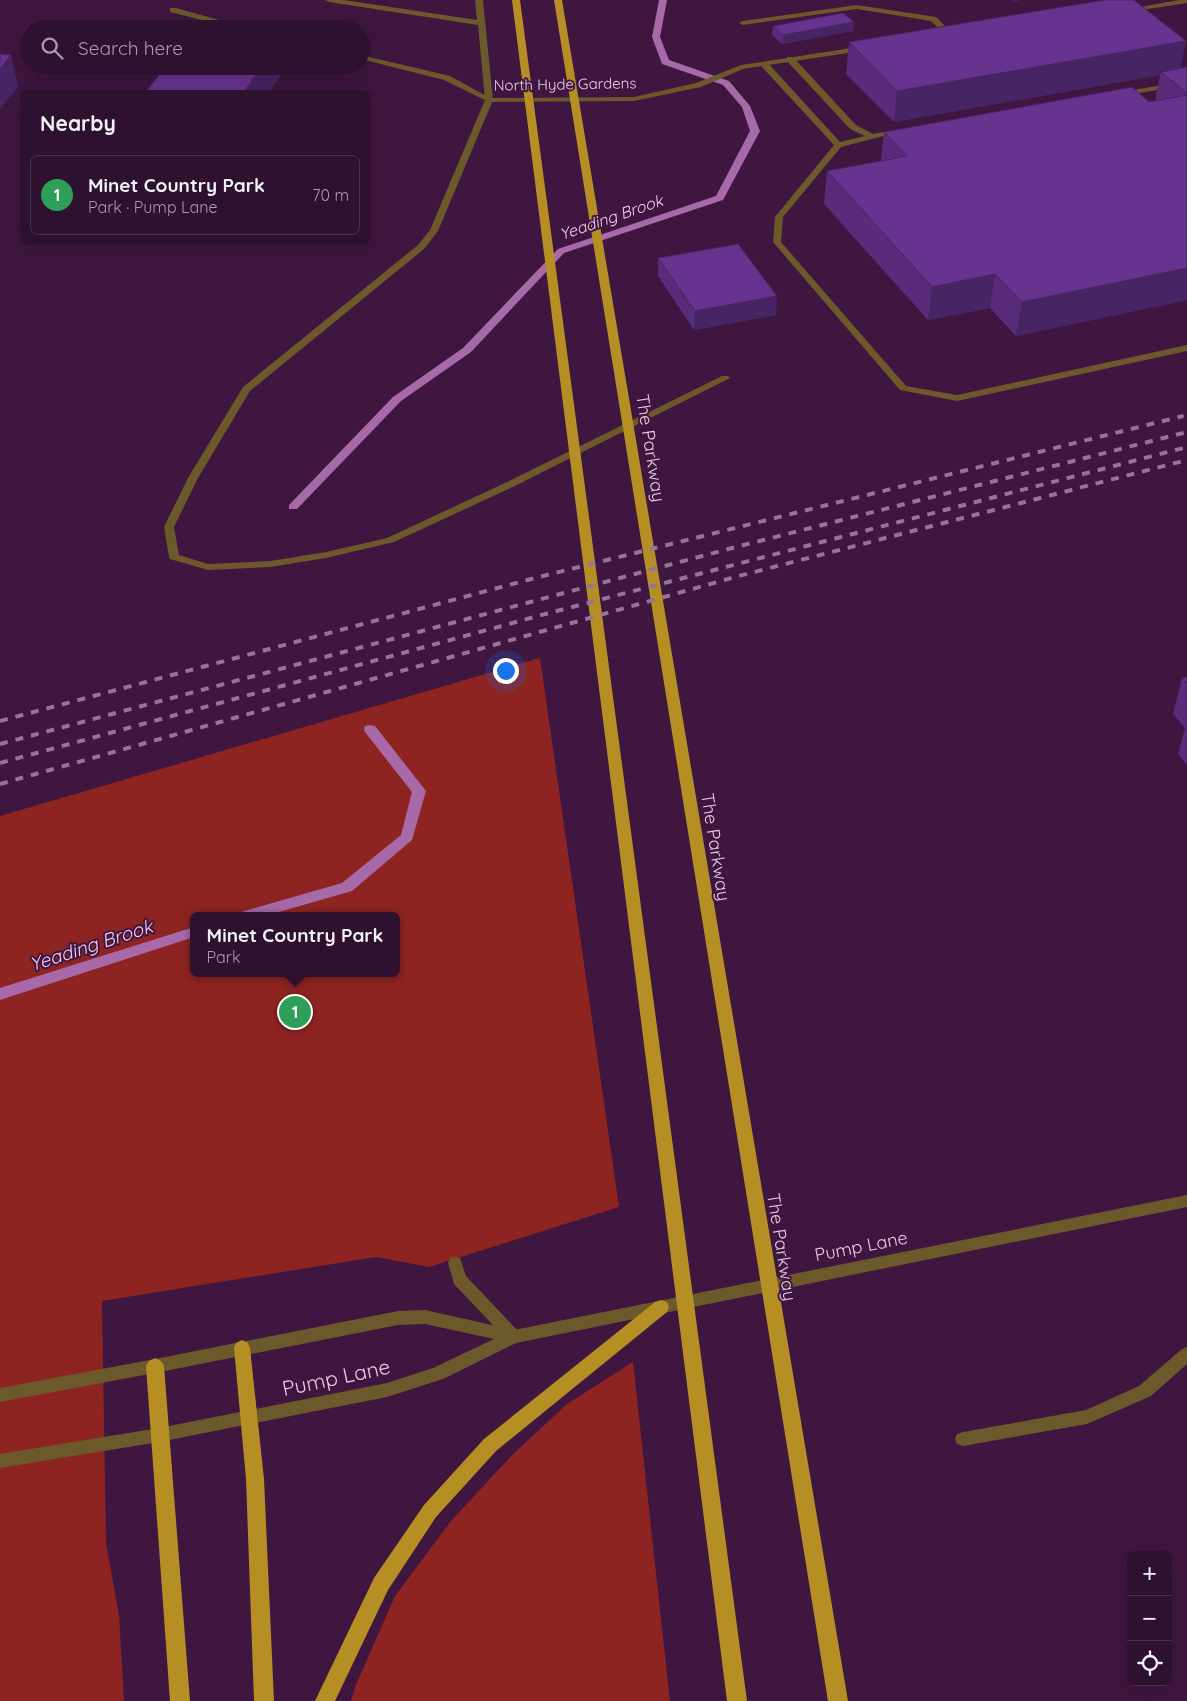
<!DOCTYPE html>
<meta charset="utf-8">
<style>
body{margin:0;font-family:Quicksand,sans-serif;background:#3a1e3b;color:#f1f3f6}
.controls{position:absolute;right:15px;bottom:15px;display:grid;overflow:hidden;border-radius:8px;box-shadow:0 5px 20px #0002}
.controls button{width:45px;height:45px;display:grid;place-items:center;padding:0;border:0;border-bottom:1px solid #49304b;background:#2e102f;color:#f1f3f6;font:25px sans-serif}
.you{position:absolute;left:505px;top:670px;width:18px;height:18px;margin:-12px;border:4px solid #fff;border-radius:50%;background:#1a73e8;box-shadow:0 0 0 8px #1a73e833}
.badge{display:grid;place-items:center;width:32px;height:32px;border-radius:50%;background:#5ad56e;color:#fff;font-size:16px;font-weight:700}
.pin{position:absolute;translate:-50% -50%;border:2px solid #fff;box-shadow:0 1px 5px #0006}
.popup{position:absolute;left:190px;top:912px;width:210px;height:65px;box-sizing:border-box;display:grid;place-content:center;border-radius:8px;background:#2e102f;filter:drop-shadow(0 1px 4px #0005);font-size:16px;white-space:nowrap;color:#a79daa}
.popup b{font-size:19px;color:#f1f3f6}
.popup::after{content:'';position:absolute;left:50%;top:100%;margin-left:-10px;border:10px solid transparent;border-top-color:#2e102f}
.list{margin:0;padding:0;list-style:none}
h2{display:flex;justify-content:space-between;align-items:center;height:65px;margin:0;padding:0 20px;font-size:21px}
h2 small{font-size:16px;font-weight:400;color:#a79daa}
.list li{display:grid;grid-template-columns:32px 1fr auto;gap:15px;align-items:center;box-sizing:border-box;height:80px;margin:0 10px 10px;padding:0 10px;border:1px solid #49304b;border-radius:8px}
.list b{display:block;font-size:19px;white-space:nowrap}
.list p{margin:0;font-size:16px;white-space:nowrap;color:#a79daa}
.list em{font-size:16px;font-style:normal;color:#a79daa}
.icon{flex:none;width:28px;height:28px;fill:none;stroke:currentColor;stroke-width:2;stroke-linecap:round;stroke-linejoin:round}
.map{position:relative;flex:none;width:1187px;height:1701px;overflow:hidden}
.search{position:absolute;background:#2e102f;box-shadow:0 5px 20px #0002;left:20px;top:20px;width:350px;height:55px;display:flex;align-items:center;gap:12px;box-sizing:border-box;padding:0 18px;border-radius:28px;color:#a79daa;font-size:19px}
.panel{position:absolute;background:#2e102f;box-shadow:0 5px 20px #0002;left:20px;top:90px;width:350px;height:155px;border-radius:8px}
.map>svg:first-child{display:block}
.green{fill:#8d2421;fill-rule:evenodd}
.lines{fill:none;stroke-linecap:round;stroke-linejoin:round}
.stream{fill:#a869a8;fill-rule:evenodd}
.service{fill:#6b582b;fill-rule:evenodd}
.minor{fill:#6b582b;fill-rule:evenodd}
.tertiary{fill:#6b582b;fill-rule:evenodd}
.trunk{fill:#b58f24;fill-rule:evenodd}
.rail-far1{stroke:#957595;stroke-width:2.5;stroke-dasharray:6 6;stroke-linecap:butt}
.rail{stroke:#957595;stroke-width:4;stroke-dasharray:8 8;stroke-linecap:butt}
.wall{fill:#582c7b}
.shaded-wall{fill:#472464}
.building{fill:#66338f;stroke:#472464}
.labels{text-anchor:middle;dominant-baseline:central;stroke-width:4;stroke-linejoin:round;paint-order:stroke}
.far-street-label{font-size:15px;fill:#e6cce5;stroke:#3e163f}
.far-water-label{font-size:16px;font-style:italic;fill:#f5cbf4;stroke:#3e163f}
.street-label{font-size:18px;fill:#e6cce5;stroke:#3e163f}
.water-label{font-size:19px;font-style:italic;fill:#f5cbf4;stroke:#3e163f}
.near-street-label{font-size:21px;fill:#e6cce5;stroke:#3e163f}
</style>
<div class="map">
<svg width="1187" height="1701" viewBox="0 0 1187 1701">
<rect width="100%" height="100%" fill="#3e163f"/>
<g class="green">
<path d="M540,658L619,1207L429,1267L376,1257L102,1301L106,1543L119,1615L124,1701H0V816ZM194,916H396V973H194Z"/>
<polygon points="633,1362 670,1701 351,1701 355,1687 395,1596 451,1521 512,1455 567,1404"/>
</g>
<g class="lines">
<g class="stream">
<polygon points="659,0 667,0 660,37 669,60 729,81 750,106 760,131 723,200 564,253 471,352 401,401 297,509 289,509 289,505 393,397 463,348 558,249 716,196 750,131 742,107 723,85 662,64 652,37"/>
<polygon points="370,725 375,726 426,791 412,840 352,891 265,916 239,916 241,912 342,883 401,835 412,792 365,732 364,729 365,726"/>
<polygon points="194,927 194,937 0,1000 0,988"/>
</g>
<g class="service">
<polygon points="325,0 344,0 477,20 475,0 483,0 493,100 438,231 424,249 250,391 198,478 174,527 179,555 208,564 270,561 326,552 387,538 507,482 722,376 728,376 730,378 515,486 394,542 326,558 270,567 208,570 170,559 169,557 164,527 188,478 243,387 418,245 430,230 485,100 478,25 329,2"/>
<polygon points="857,5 936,17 955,36 948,38 931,21 857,9 743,25 739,23 743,21"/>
<polygon points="787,57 793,57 856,125 873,134 899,129 903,131 841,147 783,217 781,242 906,386 957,395 1187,345 1187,351 957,401 900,390 773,242 775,217 834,145 761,66 761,62 767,62 840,142 865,136 850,129 787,61"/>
<polygon points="1187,81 1187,85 1121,96 1117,94 1121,92"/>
<polygon points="455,1257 460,1258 466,1276 519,1332 522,1337 519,1342 514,1344 509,1342 454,1284 448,1263 450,1258"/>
<polygon points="1187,1347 1187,1364 1151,1396 1087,1424 963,1446 957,1444 955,1439 957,1434 963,1432 1086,1410 1139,1386 1182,1349"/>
</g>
<g class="minor">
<polygon points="1179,0 1187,0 1187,3 1128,12 1124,10"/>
<polygon points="170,8 176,8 251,29 237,29 170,12"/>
<polygon points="865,46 868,46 868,50 743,69 701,87 634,101 489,102 444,80 361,59 361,55 450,76 490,98 634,97 696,83 741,65"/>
<polygon points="155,1359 160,1361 163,1366 160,1371 155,1373 0,1402 0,1388"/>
<polygon points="159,1428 165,1430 167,1435 165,1440 159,1442 0,1468 0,1454"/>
</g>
<polygon class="tertiary" points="1187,1195 1187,1207 516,1343 443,1379 387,1397 159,1442 153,1440 151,1435 153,1430 159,1428 387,1383 433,1368 494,1339 425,1324 398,1325 155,1373 150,1371 147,1366 150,1361 155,1359 398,1311 425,1310 514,1330"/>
<g class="trunk">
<polygon points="512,0 520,0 747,1701 727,1701"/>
<polygon points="554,0 562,0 848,1701 828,1701"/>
<polygon points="661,1300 667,1302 669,1307 667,1312 496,1451 436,1517 388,1590 335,1701 315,1701 374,1578 424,1505 484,1439 655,1302"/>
<polygon points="242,1340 248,1343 250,1348 264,1479 274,1701 254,1701 246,1479 234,1348 236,1343"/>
<polygon points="155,1358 161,1361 164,1366 190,1701 170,1701 146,1366 149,1361"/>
</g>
<polyline class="rail-far1" points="1178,417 1187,415"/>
<g class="rail">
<polyline points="0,721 535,578 1183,416"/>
<polyline points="0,744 732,548 1187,432"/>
<polyline points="0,763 549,613 1187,447"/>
<polyline points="0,784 735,577 1187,460"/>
</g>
</g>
<g class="wall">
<polygon points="854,22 853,31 782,44 772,35 773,26"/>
<polygon points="1186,41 1180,69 1187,67 1187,300 1016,336 990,308 928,320 824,204 827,171 881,161 884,132 1155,101 1160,75 894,122 846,74 849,42"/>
<polygon points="658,258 776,315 694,330 658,276"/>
<polygon points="1187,677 1187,765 1178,754 1185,728 1173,714 1182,678"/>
</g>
<g class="shaded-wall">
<polygon points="1013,0 1022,0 1012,2"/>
<polygon points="854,22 853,31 782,44 783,35"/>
<polygon points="1186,41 1179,72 1161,72 1160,75 894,122 897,91"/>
<polygon points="11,55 18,87 0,109 0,69"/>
<polygon points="262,66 280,66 281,75 269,92 244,92"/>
<polygon points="1187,268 1187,300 1016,336 1022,302"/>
<polygon points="995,274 990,308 928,320 932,287"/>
<polygon points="777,296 776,315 694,330 695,311"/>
</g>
<g class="building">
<polygon points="1105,0 1134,0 1186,41 897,91 849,42"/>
<polygon points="843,13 854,22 783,35 773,26"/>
<polygon points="0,54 11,55 0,69"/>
<polygon points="166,66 262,66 244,92 146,92"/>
<polygon points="1187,67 1187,93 1161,72"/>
<polygon points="1132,87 1149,102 1187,95 1187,268 1022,302 995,274 932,287 827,171 907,156 884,132"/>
<polygon points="738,244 777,296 695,311 658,258"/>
<polygon points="1187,677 1187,683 1182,678"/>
</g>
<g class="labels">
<g class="far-street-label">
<text transform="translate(565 84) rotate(-1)">North Hyde Gardens</text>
</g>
<g class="far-water-label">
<text transform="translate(611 217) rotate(-19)">Yeading Brook</text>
</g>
<g class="street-label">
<text transform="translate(651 448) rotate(81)">The Parkway</text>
<text transform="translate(716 847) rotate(81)">The Parkway</text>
<text transform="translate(861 1246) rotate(-11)">Pump Lane</text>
<text transform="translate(782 1247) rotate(81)">The Parkway</text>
</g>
<g class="water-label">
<text transform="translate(91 945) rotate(-18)">Yeading Brook</text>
</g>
<g class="near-street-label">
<text transform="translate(336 1377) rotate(-12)">Pump Lane</text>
</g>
</g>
</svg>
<div class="controls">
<button>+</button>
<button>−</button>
<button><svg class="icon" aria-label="locate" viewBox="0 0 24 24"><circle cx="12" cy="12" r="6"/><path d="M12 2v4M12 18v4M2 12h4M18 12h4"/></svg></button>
</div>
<div class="you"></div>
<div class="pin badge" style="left:295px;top:1012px;background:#2e9e5b">1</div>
<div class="popup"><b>Minet Country Park</b>Park</div>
<div class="search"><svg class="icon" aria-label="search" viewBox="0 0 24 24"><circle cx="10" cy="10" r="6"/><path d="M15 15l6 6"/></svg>Search here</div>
<section class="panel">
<h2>Nearby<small></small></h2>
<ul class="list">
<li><span class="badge" style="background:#2e9e5b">1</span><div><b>Minet Country Park</b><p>Park · Pump Lane</p></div><em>70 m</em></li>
</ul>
</section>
</div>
